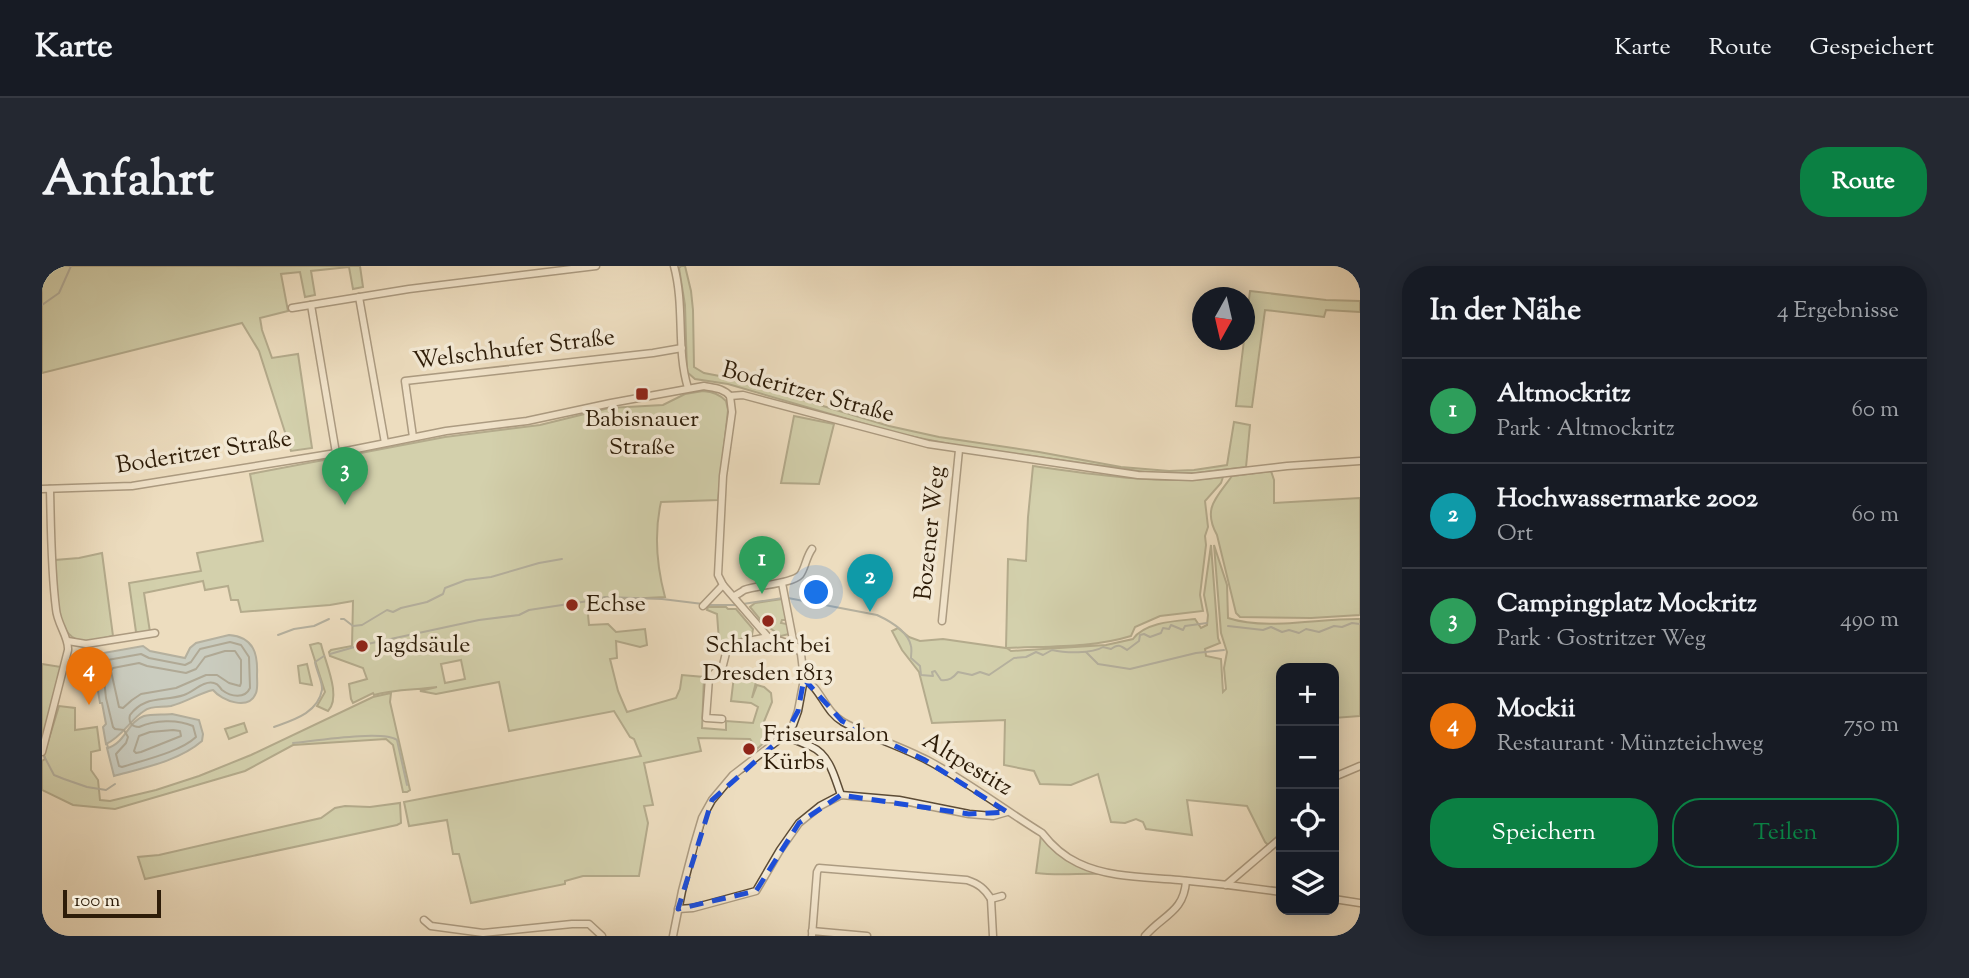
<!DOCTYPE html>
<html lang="de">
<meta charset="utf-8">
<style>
body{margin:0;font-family:"Sorts Mill Goudy",serif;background:#242831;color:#f1f3f6}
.controls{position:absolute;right:21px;bottom:21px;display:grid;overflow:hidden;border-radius:14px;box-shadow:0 4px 18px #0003}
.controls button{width:63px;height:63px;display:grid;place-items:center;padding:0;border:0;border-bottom:2px solid #363941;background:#171b24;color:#f1f3f6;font:35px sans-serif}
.compass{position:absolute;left:1150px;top:21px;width:63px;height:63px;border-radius:50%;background:#171b24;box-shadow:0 4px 18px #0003;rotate:188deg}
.scale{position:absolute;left:21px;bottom:18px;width:98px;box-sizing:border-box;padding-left:7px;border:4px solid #2d1c08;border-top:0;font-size:19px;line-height:24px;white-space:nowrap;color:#2d1c08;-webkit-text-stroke:5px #f3e9d5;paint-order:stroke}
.you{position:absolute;left:775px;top:327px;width:24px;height:24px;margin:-18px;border:5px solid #fff;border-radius:50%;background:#1a73e8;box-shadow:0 0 0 10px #1a73e833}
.badge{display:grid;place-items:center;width:46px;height:46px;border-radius:50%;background:#0b8043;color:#fff;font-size:23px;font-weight:700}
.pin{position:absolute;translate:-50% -58px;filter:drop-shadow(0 2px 4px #0008)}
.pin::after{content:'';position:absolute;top:37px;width:24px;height:21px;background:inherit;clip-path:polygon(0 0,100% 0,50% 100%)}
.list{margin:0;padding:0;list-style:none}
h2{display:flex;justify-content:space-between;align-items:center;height:91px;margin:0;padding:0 28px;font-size:30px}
h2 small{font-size:23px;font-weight:400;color:#9ea1a6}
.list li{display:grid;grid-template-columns:46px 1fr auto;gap:21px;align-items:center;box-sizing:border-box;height:105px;padding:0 28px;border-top:2px solid #363941}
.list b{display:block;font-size:26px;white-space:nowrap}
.list p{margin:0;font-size:23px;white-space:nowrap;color:#9ea1a6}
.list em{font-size:23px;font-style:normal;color:#9ea1a6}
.actions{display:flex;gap:14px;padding:21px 28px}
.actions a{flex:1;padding:16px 0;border:2px solid #0b8043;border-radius:28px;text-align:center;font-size:24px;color:#0b8043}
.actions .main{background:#0b8043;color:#fff}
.icon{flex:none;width:38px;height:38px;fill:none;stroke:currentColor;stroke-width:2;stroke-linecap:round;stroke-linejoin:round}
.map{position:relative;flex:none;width:1318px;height:670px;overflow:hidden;border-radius:28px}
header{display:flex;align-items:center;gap:42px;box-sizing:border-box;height:98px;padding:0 35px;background:#171b24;border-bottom:2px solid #363941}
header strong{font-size:33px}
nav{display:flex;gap:38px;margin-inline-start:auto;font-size:24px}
.intro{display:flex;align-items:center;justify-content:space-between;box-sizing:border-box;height:168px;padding:0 42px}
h1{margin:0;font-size:49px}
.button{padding:18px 32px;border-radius:28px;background:#0b8043;color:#fff;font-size:24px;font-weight:700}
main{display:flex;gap:42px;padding:0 42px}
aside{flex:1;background:#171b24;border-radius:28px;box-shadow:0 4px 18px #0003}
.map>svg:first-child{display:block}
.green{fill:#b3c296;stroke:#706f4f;stroke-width:2;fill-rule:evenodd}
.water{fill:#9fb8be;stroke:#717a75;stroke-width:2}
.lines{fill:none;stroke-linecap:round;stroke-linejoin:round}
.shore{stroke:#666a63;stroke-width:2}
.stream{stroke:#717a75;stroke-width:2}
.minor-casing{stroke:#5d4c36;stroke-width:9}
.minor{stroke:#f3e9d5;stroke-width:6}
.marked{fill:none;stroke:#1d4ed8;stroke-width:5;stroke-dasharray:14 9;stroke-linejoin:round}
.poi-dot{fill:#8f2418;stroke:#f3e9d5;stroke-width:2.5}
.labels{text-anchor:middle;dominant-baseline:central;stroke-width:7;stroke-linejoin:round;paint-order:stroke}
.street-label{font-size:24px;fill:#2d1c08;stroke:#f3e9d5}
.poi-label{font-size:24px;fill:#2d1c08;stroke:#f3e9d5;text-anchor:start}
</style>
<header>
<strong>Karte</strong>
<nav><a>Karte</a><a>Route</a><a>Gespeichert</a></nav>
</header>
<div class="intro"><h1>Anfahrt</h1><a class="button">Route</a></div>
<main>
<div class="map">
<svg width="1318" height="670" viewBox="0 0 1318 670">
<rect width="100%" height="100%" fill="#edddbf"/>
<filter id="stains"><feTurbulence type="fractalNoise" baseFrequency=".00286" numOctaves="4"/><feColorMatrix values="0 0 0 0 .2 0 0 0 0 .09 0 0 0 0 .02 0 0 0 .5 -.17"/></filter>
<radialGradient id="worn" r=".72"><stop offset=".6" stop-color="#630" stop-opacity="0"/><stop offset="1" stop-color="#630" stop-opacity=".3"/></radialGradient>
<g class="green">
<polygon points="12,0 318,0 321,21 311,23 307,1 269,5 273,29 263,31 258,6 239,8 246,45 218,52 220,64 230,92 256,88 270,182 249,185 217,85 200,57 0,107 0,7"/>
<polygon points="639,0 643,0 649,25 651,44 652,101 662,107 725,119 748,130 847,160 897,171 997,186 1079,201 1127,205 1152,204 1185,199 1192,156 1208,159 1204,201 1154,207 1110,207 918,180 857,168 686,118 653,113 645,106 643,39 637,2"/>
<polygon points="1208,25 1284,34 1318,35 1318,46 1284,44 1282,51 1223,44 1210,141 1194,140"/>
<path d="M661,125C671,126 677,128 684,135L686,144L676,234L619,236C612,267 615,301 623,331L584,333L545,338L547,359L566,358L574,366L603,363L605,379L598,381L574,375L575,392L568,393L576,425L585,446L634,432L638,423L640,409L662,411L660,462L684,464V455L711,457L716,441L709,437L689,435L692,410L710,412L714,416L710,432L715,419L722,421L729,427L730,436L721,458L735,465L715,483L708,473L656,472L659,485L602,497L611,539L602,540L606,557L597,610H541L523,615V618L429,637L417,588H411L405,554L367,560L362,536L599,490L592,473L588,471L572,445L467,465L457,416L394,428L378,425L395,421C374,424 352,423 332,429L331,427L311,437L309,433L307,418L325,413L321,402L288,390L287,386L289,384L310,380L311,335L288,339L199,346L196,334H189L186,320L163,324L161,315L102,327L108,366H94L87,317L159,305L155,287L221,275L208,208L403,171L498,159L567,142L621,139L643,128ZM419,394L423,413L403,417L399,398Z"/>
<polygon points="752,150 792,158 777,218 739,217"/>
<path d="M991,200C1055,209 1117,219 1181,211L1179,217L1163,235L1166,261L1163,270L1164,279L1158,329L1161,345L1118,350L1093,361L1089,370C1050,382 1006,380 965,382L969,385L1064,379L1091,373C1103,356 1134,355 1153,353L1159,362L1165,359L1166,349L1162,329L1169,279L1176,372L1178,377L1163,383L1164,390L1179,393L1181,426L1184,423L1182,402L1185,386L1179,367L1172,279L1185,319L1186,352C1225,365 1278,352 1318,353V450L1292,452V402H1239V567L1226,579L1223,576L1205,540L1145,534L1150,569L1104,563L1101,556L1094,553L1083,557L1069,556L1056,508L1029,519L998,518L992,505L962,499L963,454L890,457L877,406L860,384L850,365L856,362L867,371L878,375L901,373L964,382L966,293L984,295L986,251Z"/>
<path d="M1229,205L1232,214V237L1318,232V349L1269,352L1198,351L1194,347L1175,269C1160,242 1175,231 1190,210Z"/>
<path d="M60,287L71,370C62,372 52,375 44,375C11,376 13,317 13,294L37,292Z"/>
<polygon points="740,333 745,354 740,354 739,357 745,358 747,368 739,370 725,360 728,354 726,353 721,357 708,341 713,337"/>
<polygon points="666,341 684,341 686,343 694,343 711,363 710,369 702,374 677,375 675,348 665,344"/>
<path d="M276,377L279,378C283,396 300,431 286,445L275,440L283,426L268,379Z"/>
<polygon points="0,398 19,401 0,476"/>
<polygon points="265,398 270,419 258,417 256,400"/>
<polygon points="349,427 348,436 368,524 365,526 361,526 351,479 344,473 251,479 203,505 73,543 31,539 0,524 0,495 3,493 2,489 17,440 33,442 33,464 55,461 58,484 49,486 49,504 56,514 58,534 68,535 114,524 157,510 209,489 331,431"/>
<polygon points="202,457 205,466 187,473 183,463"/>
<polygon points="358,537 359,557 355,559 103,613 96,591 117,589 279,552 293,542 303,540 328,541"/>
<path d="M999,569C1017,593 1033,599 1062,608C1039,607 1016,610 994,607Z"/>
</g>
<g class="water">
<path d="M187,369C212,371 216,388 215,409C215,415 216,422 214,427C207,445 180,435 171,424C157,427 145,436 129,440C120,442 110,439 102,445C88,454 80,471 64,478L61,461L64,458L60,437H58L50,389L101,380L108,385L143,392L148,382L154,377Z"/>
<path d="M130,448L157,454L161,468L160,475C137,495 101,502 72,510L65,482C82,479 86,455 102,450C109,448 122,449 130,448Z"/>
</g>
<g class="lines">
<g class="shore">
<path d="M188,376L199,379L207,391L208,422C203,433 189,431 180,424C177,421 177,418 172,417C162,414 151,426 142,429C121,436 103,429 88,449C86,456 90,461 97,461C113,454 135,453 151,460L154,471C138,486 102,494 80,501L77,500L74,488L84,477L86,471L82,464L73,463L71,461L64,432L60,395L99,388L107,392L143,399L149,396L158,383Z"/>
<polygon points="183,385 193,385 199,394 199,417 198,420 187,417 175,409 164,409 134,422 99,428 90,434 81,442 77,441 69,405 71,402 97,397 105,400 144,407 154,403 163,391"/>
<polygon points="131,464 138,465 139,470 99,486 94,487 92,485 97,470 108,466"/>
</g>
<g class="stream">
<polyline points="0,39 17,27 29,0"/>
<path d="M746,332L835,349C848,355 866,365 869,380C870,384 869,388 869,392L878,400L879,409L891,410L890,406L893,405L899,414C907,415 911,412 916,406L930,409L938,406L947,409L972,392L984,391L994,386L1001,389L1010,384C1023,387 1050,388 1061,381L1069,383C1076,378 1078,379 1085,384L1097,375L1098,369L1102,368L1108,371L1119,367L1121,362L1127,363L1129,359L1141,364L1143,360L1165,357"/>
<polyline points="701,338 741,332"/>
<polyline points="666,339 696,339"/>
<polyline points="299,353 302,353 311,360 320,359 345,344 351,346 359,342 385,336 401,328 403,322 424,314 449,311 497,297 520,293"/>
<polyline points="1186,360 1221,364 1229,361 1240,366 1247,364 1257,367 1264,363 1277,366 1292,360 1300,361 1310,357 1318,358"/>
<polyline points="236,369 252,363 272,360 287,353"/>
<polyline points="1044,386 1056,398 1088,403 1154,387 1182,384"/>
<polyline points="288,388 316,380 437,354 477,349 487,344 553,334 563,331 620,333 661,338"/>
<path d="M232,461C251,454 276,447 280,424C281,416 274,404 273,396L282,390"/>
<path d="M251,477C272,475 341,464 355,474L365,519"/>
<polyline points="65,478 66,482"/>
<polyline points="1,488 12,509 22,513 45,521 64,524 73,518"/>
</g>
<g class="minor-casing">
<g id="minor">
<path d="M632,0C643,41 634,83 646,122"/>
<polyline points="317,31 343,177"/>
<polyline points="269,39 294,187"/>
<polyline points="250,42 367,23 554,0"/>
<polyline points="688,130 690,146 681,210 676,309 681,319 726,371 752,379"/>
<polyline points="371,171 363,115 611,87 640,82"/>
<path d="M0,223L90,220L294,187L404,165L485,155L569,137L662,120C672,122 681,122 688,130L701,129L886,178L1096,209L1150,211L1245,200L1318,195"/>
<path d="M692,330C693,330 701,325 702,324C715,319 750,318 758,309C763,303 764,291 770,283"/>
<polyline points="661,340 681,319"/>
<polyline points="900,355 917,184"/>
<polyline points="26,375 44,378 113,367"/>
<path d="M762,413C779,422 783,446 801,456C828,471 858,480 885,494C925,515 961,543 1000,567C1010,580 1021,590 1036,597C1067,612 1104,611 1137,614C1171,617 1205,621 1239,626"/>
<polyline points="680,453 664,452 667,412 681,399 686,379 726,371"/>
<path d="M743,469C752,474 761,477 770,481C788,489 793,513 799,529"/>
<path d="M0,486L26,384C27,371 15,358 14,343C9,304 9,263 8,223"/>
<polyline points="1292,511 1318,500"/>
<polyline points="1184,619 1239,572"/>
<polyline points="949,633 951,670"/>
<polyline points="949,633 960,630"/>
<polyline points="1292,633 1318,637"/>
<polyline points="636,643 651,642 714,625 738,584 757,557 778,540 799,529 857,534 927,548 951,550 965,546"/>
<polyline points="382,654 389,660 441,667 530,658 547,658 560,670"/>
<polyline points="770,665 825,670"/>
<polyline points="631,670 640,625 652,579 660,552 670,534 691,509 743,469 751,459 756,445 762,413 759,388 756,382 752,379 740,317"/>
<path d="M770,670L775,606L777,602L925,614C937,618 943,623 949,633"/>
<path d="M1103,670C1121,649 1142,646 1144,615"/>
</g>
</g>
<use href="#minor" class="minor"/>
</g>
<path d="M0 0H1318V670H0ZM762,413L800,455L883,494L965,546L927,548L799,529L757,557L714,625L636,643L670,534L743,469L756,445Z" fill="#edddbf" fill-opacity=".55" fill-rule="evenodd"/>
<path class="marked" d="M762,413L800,455L883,494L965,546L927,548L799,529L757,557L714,625L636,643L670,534L743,469L756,445Z"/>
<g class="poi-dot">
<rect x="593" y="121" width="14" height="14" rx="3.5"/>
<circle cx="530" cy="339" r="7"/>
<circle cx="726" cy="355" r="7"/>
<circle cx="320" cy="380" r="7"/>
<circle cx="707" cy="483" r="7"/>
</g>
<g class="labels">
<g class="street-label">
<text transform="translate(472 84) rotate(-7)">Welschhufer Straße</text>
<text transform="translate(766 127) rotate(15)">Boderitzer Straße</text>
<text transform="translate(162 187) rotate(-9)">Boderitzer Straße</text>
<text transform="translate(889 267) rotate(-84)">Bozener Weg</text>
<text transform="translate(925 499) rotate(31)">Altpestitz</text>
</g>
<g class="poi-label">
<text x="600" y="154" text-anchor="middle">Babisnauer<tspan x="600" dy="28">Straße</tspan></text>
<text x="544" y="339">Echse</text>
<text x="334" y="380">Jagdsäule</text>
<text x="726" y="380" text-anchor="middle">Schlacht bei<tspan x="726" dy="28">Dresden 1813</tspan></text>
<text x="721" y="469">Friseursalon<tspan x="721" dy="28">Kürbs</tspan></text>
</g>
</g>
<rect width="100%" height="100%" filter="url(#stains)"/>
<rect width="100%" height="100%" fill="url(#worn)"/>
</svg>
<div class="controls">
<button>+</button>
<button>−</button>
<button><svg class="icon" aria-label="locate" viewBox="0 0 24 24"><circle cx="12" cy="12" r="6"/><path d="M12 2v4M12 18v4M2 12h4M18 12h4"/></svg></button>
<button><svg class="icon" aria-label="layers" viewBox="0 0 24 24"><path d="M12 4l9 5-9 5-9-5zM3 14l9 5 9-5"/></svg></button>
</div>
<svg class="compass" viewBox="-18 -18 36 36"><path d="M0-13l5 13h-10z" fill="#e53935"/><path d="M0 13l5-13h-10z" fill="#9ea1a6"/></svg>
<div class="scale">100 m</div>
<div class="you"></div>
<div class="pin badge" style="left:720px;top:328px;background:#2e9e5b">1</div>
<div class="pin badge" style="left:828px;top:346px;background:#0f9aa8">2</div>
<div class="pin badge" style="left:303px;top:239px;background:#2e9e5b">3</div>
<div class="pin badge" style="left:47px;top:439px;background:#e8710a">4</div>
</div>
<aside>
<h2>In der Nähe<small>4 Ergebnisse</small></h2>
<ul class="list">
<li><span class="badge" style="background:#2e9e5b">1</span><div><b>Altmockritz</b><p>Park · Altmockritz</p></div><em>60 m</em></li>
<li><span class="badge" style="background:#0f9aa8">2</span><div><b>Hochwassermarke 2002</b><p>Ort</p></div><em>60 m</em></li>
<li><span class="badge" style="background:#2e9e5b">3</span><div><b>Campingplatz Mockritz</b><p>Park · Gostritzer Weg</p></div><em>490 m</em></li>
<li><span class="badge" style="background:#e8710a">4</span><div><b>Mockii</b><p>Restaurant · Münzteichweg</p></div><em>750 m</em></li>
</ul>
<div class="actions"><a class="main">Speichern</a><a>Teilen</a></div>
</aside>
</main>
